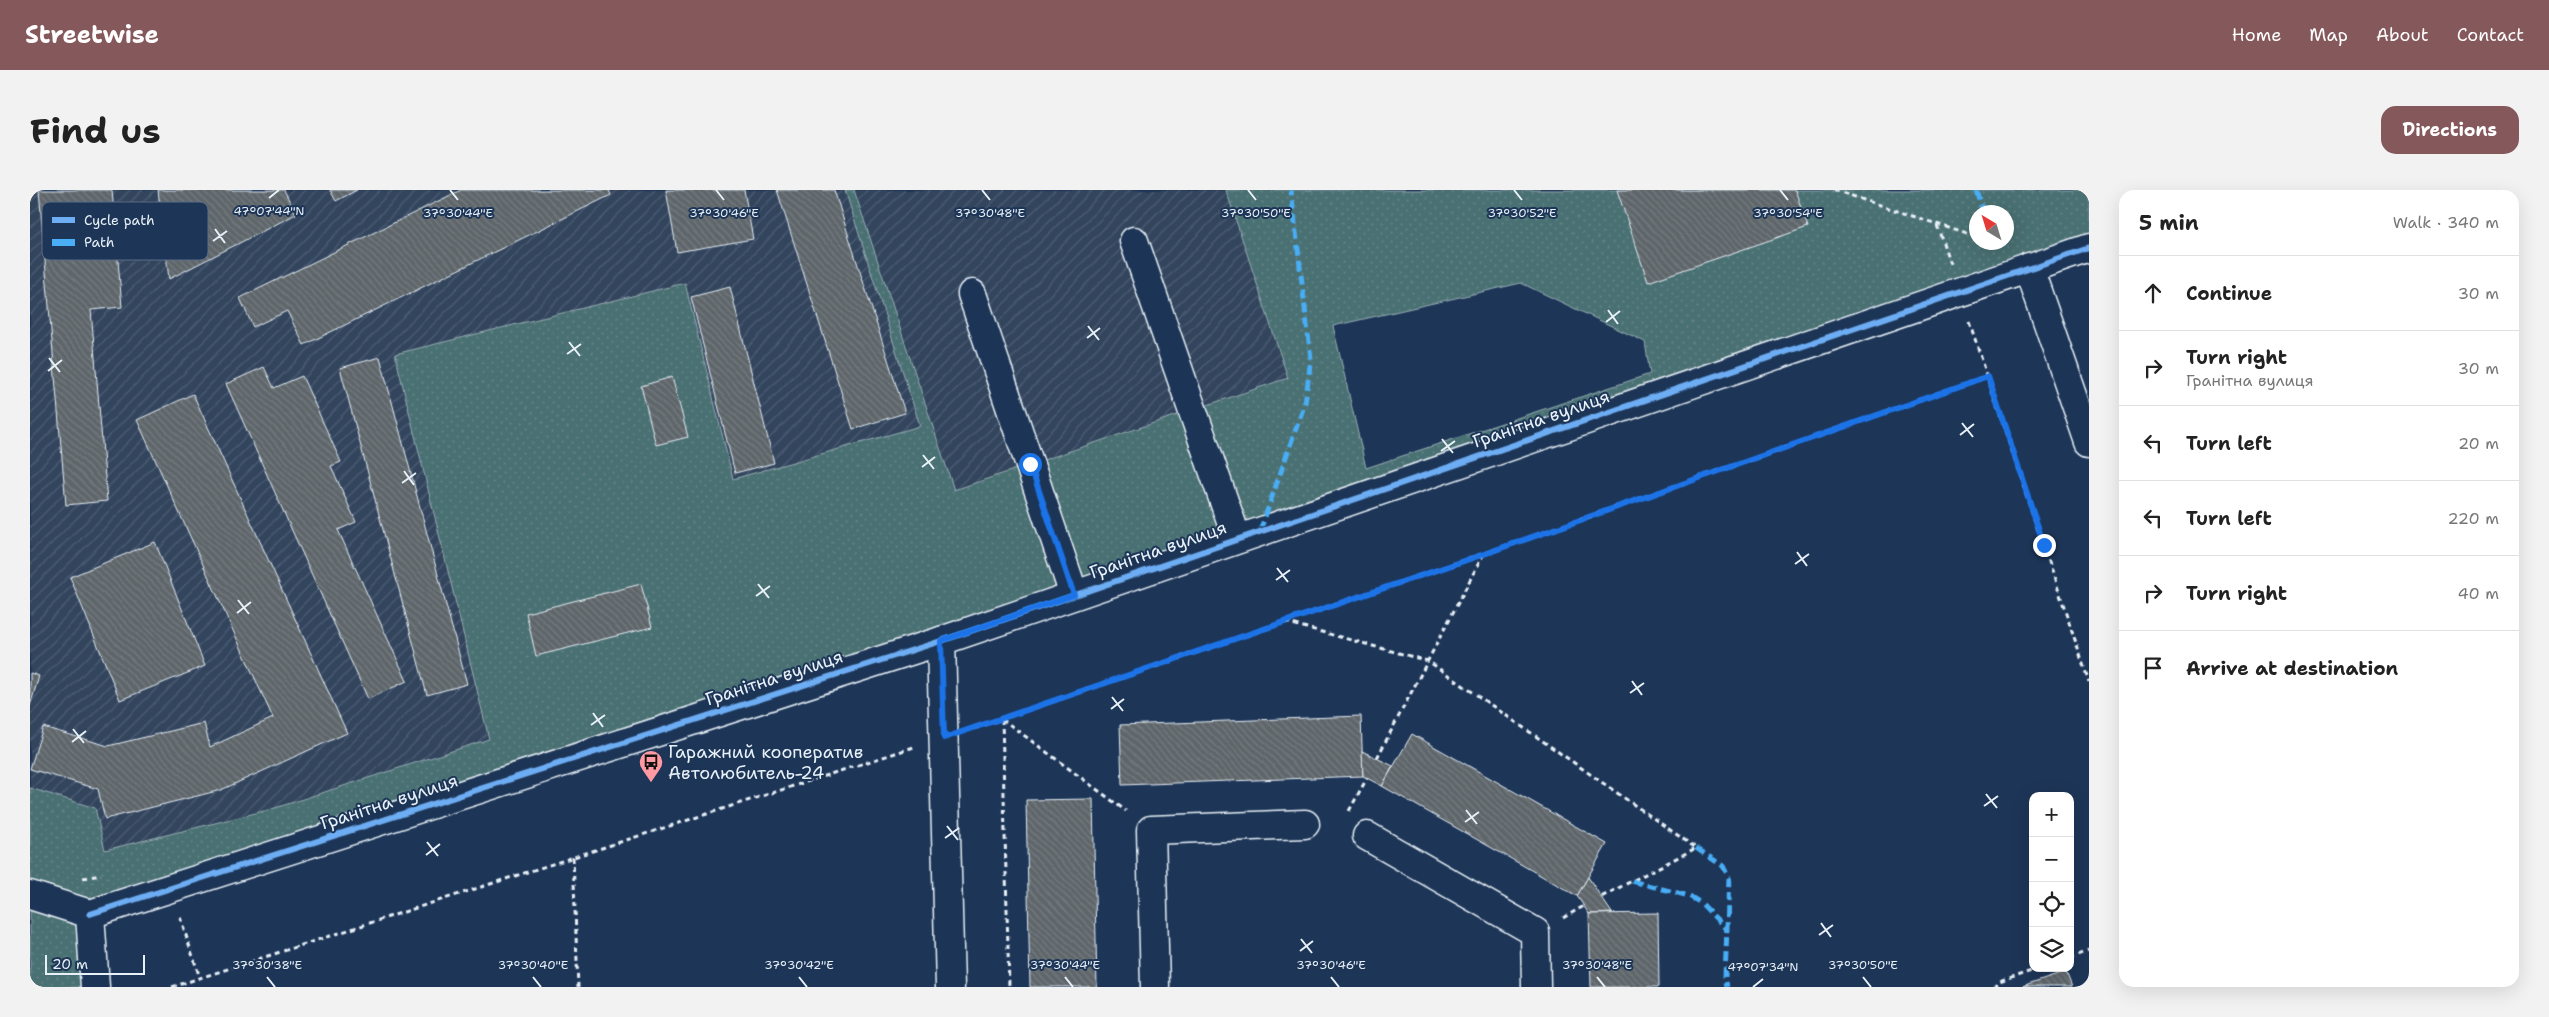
<!DOCTYPE html>
<meta charset="utf-8">
<style>
body{margin:0;font-family:"Shantell Sans",sans-serif;background:#f2f2f2;color:#222}
.controls{position:absolute;right:15px;bottom:15px;display:grid;overflow:hidden;border-radius:10px;box-shadow:0 5px 20px #0002}
.controls button{width:45px;height:45px;display:grid;place-items:center;padding:0;border:0;border-bottom:1px solid #e0e0e0;background:#fff;color:#222;font:25px sans-serif}
.compass{position:absolute;left:1939px;top:15px;width:45px;height:45px;border-radius:50%;background:#fff;box-shadow:0 5px 20px #0002;rotate:322deg}
.scale{position:absolute;left:15px;bottom:12px;width:100px;box-sizing:border-box;padding-left:5px;border:2px solid #e8f1f8;border-top:0;font-size:14px;line-height:18px;white-space:nowrap;color:#e8f1f8;-webkit-text-stroke:4px #1d3557;paint-order:stroke}
.stop{position:absolute;width:15px;height:15px;margin:-11px;border:4px solid #1a73e8;border-radius:50%;background:#fff}
.stop.end{background:#1a73e8;border-color:#fff;box-shadow:0 1px 5px #0008}
.list{margin:0;padding:0;list-style:none}
h2{display:flex;justify-content:space-between;align-items:center;height:65px;margin:0;padding:0 20px;font-size:21px}
h2 small{font-size:16px;font-weight:400;color:#767676}
.list li{display:grid;grid-template-columns:32px 1fr auto;gap:15px;align-items:center;box-sizing:border-box;height:75px;padding:0 20px;border-top:1px solid #e0e0e0}
.list b{display:block;font-size:19px;white-space:nowrap}
.list p{margin:0;font-size:16px;white-space:nowrap;color:#767676}
.list em{font-size:16px;font-style:normal;color:#767676}
.icon{flex:none;width:28px;height:28px;fill:none;stroke:currentColor;stroke-width:2;stroke-linecap:round;stroke-linejoin:round}
.map{position:relative;flex:none;width:2059px;height:797px;overflow:hidden;border-radius:15px}
header{display:flex;align-items:center;gap:30px;box-sizing:border-box;height:70px;padding:0 25px;background:#85585c;color:#fff}
header strong{font-size:24px}
nav{display:flex;gap:28px;margin-inline-start:auto;font-size:18px}
.intro{display:flex;align-items:center;justify-content:space-between;box-sizing:border-box;height:120px;padding:0 30px}
h1{margin:0;font-size:35px}
.button{padding:12px 22px;border-radius:15px;background:#85585c;color:#fff;font-size:18px;font-weight:700}
main{display:flex;gap:30px;padding:0 30px}
aside{flex:1;background:#fff;border-radius:15px;box-shadow:0 5px 20px #0002}
.map>svg:first-child{display:block}
.industrial{fill:url(#industrial-furrows)}
.grass{fill:url(#grass-dots);stroke:#99b0b5;fill-rule:evenodd}
.building{fill:url(#building-back-hatch);stroke:#e8f1f8}
.lines{fill:none;stroke-linecap:round;stroke-linejoin:round}
.minor-casing{stroke:#e8f1f8;stroke-width:31}
.path{stroke:#e8f1f8;stroke-width:3;stroke-dasharray:5 4;stroke-linecap:butt}
.minor{stroke:#1d3557;stroke-width:28}
.quiet{stroke:#49aef6;stroke-width:5;stroke-dasharray:10 5;stroke-linecap:butt}
.cycleway-casing{stroke:#1d3557;stroke-width:9}
.cycleway{stroke:#6dadf4;stroke-width:6}
.route{stroke:#1a73e8;stroke-width:6}
.ticks{fill:none;stroke:#e8f1f8;stroke-width:2}
.labels{text-anchor:middle;dominant-baseline:central;stroke-width:4;stroke-linejoin:round;paint-order:stroke}
.street-label{font-size:18px;fill:#e8f1f8;stroke:#1d3557}
.poi-label{font-size:18px;fill:#e8f1f8;stroke:#1d3557;text-anchor:start}
.key{fill:#1d3557;stroke:#5a6d87;stroke-width:1}
.key-label{font-size:14px;fill:#e8f1f8}
.ticks-label{font-size:12px;text-anchor:middle;fill:#e8f1f8;stroke:#1d3557;stroke-width:4;stroke-linejoin:round;paint-order:stroke}
</style>
<header>
<strong>Streetwise</strong>
<nav><a>Home</a><a>Map</a><a>About</a><a>Contact</a></nav>
</header>
<div class="intro"><h1>Find us</h1><a class="button">Directions</a></div>
<main>
<div class="map">
<svg width="2059" height="797" viewBox="0 0 2059 797">
<defs>
<pattern id="industrial-furrows" width="10" height="10" patternUnits="userSpaceOnUse" patternTransform="scale(1.25)"><rect width="10" height="10" fill="#31445d"/><path d="M-1 1l2-2M0 10L10 0M9 11l2-2" fill="none" stroke="#4f5f75"/></pattern>
<pattern id="grass-dots" width="8" height="8" patternUnits="userSpaceOnUse" patternTransform="scale(1.25)"><rect width="8" height="8" fill="#4a6f72"/><path d="M2 2h.1M6 6h.1" fill="none" stroke="#648487" stroke-width="1.8" stroke-linecap="round"/></pattern>
<pattern id="building-back-hatch" width="6" height="6" patternUnits="userSpaceOnUse" patternTransform="scale(1.25)"><rect width="6" height="6" fill="#5f666b"/><path d="M-1 5l2 2M0 0l6 6M5-1l2 2" fill="none" stroke="#767c81"/></pattern>
</defs>
<rect width="100%" height="100%" fill="#1d3557"/>
<filter id="ink" filterUnits="userSpaceOnUse"><feTurbulence type="fractalNoise" baseFrequency=".02" numOctaves="2"/><feDisplacementMap in="SourceGraphic" scale="10" xChannelSelector="R" yChannelSelector="G"/><feConvolveMatrix kernelMatrix="1 2 1 2 8 2 1 2 1" color-interpolation-filters="sRGB"/></filter>
<g filter="url(#ink)">
<g class="industrial">
<polygon points="0,0 815,0 890,236 703,289 655,93 365,165 459,549 242,619 75,660 65,618 0,598"/>
<polygon points="824,0 1196,0 1258,188 924,300"/>
</g>
<path class="grass" d="M815,0H824L924,300L1258,188L1196,0H2059V58L60,724L53,797H0V598L65,618L75,660L242,619L459,549L365,164L655,93L703,289L890,236ZM1946,22H1976V52H1946ZM1491,93L1615,152L1620,184L1336,278L1303,136Z"/>
<g class="building">
<polygon points="9,0 82,0 92,117 61,120 77,311 36,315"/>
<polygon points="128,0 254,0 266,24 139,89"/>
<polygon points="300,0 327,0 306,11"/>
<polygon points="431,0 579,0 581,5 274,155 257,121 223,137 210,108"/>
<polygon points="636,0 714,0 723,49 647,62"/>
<polygon points="747,0 804,0 875,223 823,239"/>
<polygon points="1587,0 1765,0 1778,37 1618,92"/>
<polygon points="700,97 744,273 705,283 661,107"/>
<polygon points="350,167 437,494 397,505 310,178"/>
<polygon points="234,177 244,198 272,186 311,272 301,276 326,332 308,340 377,491 338,509 196,194"/>
<polygon points="642,187 658,247 626,255 611,196"/>
<polygon points="163,204 317,543 191,600 75,629 68,599 0,579 13,537 78,556 174,533 180,557 243,528 107,230"/>
<polygon points="125,352 175,476 90,510 40,387"/>
<polygon points="611,394 622,437 506,466 496,423"/>
<polygon points="0,483 9,486 0,516"/>
<polygon points="1331,526 1333,586 1092,595 1090,535"/>
<polygon points="1382,544 1577,654 1547,706 1352,596"/>
<polygon points="1332,561 1363,576 1352,596 1333,586"/>
<polygon points="1063,609 1067,797 1000,797 996,610"/>
<polygon points="1558,687 1571,707 1582,723 1559,724 1547,706"/>
<polygon points="1628,723 1629,797 1561,797 1559,724"/>
<polygon points="2036,782 2042,797 1992,797"/>
</g>
<g class="lines">
<g class="minor-casing">
<g id="minor">
<polyline points="1104,51 1207,349"/>
<polyline points="1999,78 2059,252"/>
<polyline points="942,104 1044,405"/>
<polyline points="911,451 920,797"/>
<polyline points="1337,646 1505,742 1506,797"/>
<polyline points="0,705 60,724"/>
<polyline points="60,724 911,451 2059,58"/>
<polyline points="60,724 65,797"/>
<polyline points="1125,797 1121,640 1275,634"/>
</g>
</g>
<g class="path">
<polyline points="1804,0 1946,47"/>
<polyline points="1907,35 1920,74"/>
<polyline points="1961,52 1962,53"/>
<polyline points="1939,131 2059,492"/>
<polyline points="1255,432 1398,471 1666,658 1571,707"/>
<polyline points="972,529 979,797"/>
<polyline points="972,529 1096,621"/>
<polyline points="944,538 1454,364 1958,186"/>
<polyline points="1347,568 1453,365"/>
<polyline points="1319,621 1337,588"/>
<polyline points="543,667 548,797"/>
<polyline points="53,688 71,685"/>
<polyline points="150,727 170,788"/>
<polyline points="1533,728 1554,716"/>
<polyline points="2040,768 2059,761"/>
<polyline points="142,797 884,557"/>
<polyline points="1963,797 1972,791 2010,778"/>
</g>
<use href="#minor" class="minor"/>
<g class="quiet">
<polyline points="1946,0 1953,22"/>
<polyline points="1962,52 1962,53"/>
<polyline points="1230,341 1275,213 1281,169 1261,0"/>
<polyline points="1666,658 1693,676 1699,688 1695,787 1697,797"/>
<polyline points="1602,691 1659,706 1671,713 1697,740"/>
</g>
<g class="cycleway-casing">
<polyline id="cycleway" points="60,724 911,451 2059,58"/>
</g>
<use href="#cycleway" class="cycleway"/>
</g>
</g>
<g class="lines" filter="url(#ink)">
<polyline class="route" points="1000,274 1044,405 911,451 914,548 1454,364 1958,186 2014,355"/>
</g>
<path class="ticks" d="M420,0L428,10M686,0L694,10M952,0L960,10M1218,0L1226,10M1484,0L1492,10M1750,0L1758,10M239,8L249,0M185,39L195,53M183,51L197,41M1578,120L1588,134M1576,132L1590,121M1058,136L1069,150M1057,148L1070,138M539,152L550,166M537,164L551,154M19,168L30,182M18,181L32,170M1932,233L1943,247M1930,245L1944,234M1412,249L1423,263M1411,261L1425,251M893,265L904,279M892,277L905,267M374,281L384,295M372,293L386,283M1767,362L1777,376M1765,374L1779,364M1247,378L1258,392M1246,390L1260,380M728,394L739,408M726,406L740,396M208,410L219,424M207,423L221,412M1602,491L1612,505M1600,503L1614,493M1082,507L1093,521M1081,519L1094,509M563,523L573,537M561,535L575,525M43,539L54,553M42,552L56,541M1956,604L1967,618M1954,616L1968,606M1436,620L1447,634M1435,632L1449,622M917,636L928,650M915,648L929,638M397,652L408,666M396,665L410,654M1791,733L1801,747M1789,745L1803,735M1271,749L1282,763M1270,761L1283,751M237,787L245,797M503,787L511,797M769,787L777,797M1035,787L1043,797M1301,787L1309,797M1567,787L1575,797M1833,787L1841,797M1723,797L1733,789"/>
<defs>
<g id="bus-pin" transform="scale(1.25)"><path d="M0 17L-7.5 6A9.5 9.5 0 1 1 7.5 6Z" fill="#ff9aa2" stroke="#1d3557"/><path d="M-5-6H5V4H4V6H2V4H-2V6H-4V4H-5ZM-3.5-4V0h7V-4ZM-3.5 1.2v1.5H-2V1.2ZM2 1.2v1.5H3.5V1.2Z" fill="#111"/></g>
</defs>
<g fill-rule="evenodd">
<use href="#bus-pin" x="621" y="572"/>
</g>
<g class="labels">
<g class="street-label">
<text transform="translate(1511 229) rotate(-19)">Гранітна вулиця</text>
<text transform="translate(1128 360) rotate(-19)">Гранітна вулиця</text>
<text transform="translate(744 488) rotate(-18)">Гранітна вулиця</text>
<text transform="translate(359 612) rotate(-18)">Гранітна вулиця</text>
</g>
<g class="poi-label">
<text x="638" y="562">Гаражний кооператив<tspan x="638" dy="21">Автолюбитель-24</tspan></text>
</g>
</g>
<rect x="12" y="12" width="166" height="58" rx="8" class="key"/>
<rect x="22" y="27" width="23" height="6" fill="#6dadf4"/>
<rect x="22" y="49" width="23" height="7" fill="#49aef6"/>
<g class="key-label">
<text x="54" y="35">Cycle path</text>
<text x="54" y="57">Path</text>
</g>
<g class="ticks-label">
<text x="239" y="25">47°07'44"N</text>
<text x="428" y="27">37°30'44"E</text>
<text x="694" y="27">37°30'46"E</text>
<text x="960" y="27">37°30'48"E</text>
<text x="1226" y="27">37°30'50"E</text>
<text x="1492" y="27">37°30'52"E</text>
<text x="1758" y="27">37°30'54"E</text>
<text x="237" y="779">37°30'38"E</text>
<text x="503" y="779">37°30'40"E</text>
<text x="769" y="779">37°30'42"E</text>
<text x="1035" y="779">37°30'44"E</text>
<text x="1301" y="779">37°30'46"E</text>
<text x="1567" y="779">37°30'48"E</text>
<text x="1833" y="779">37°30'50"E</text>
<text x="1733" y="781">47°07'34"N</text>
</g>
</svg>
<div class="controls">
<button>+</button>
<button>−</button>
<button><svg class="icon" aria-label="locate" viewBox="0 0 24 24"><circle cx="12" cy="12" r="6"/><path d="M12 2v4M12 18v4M2 12h4M18 12h4"/></svg></button>
<button><svg class="icon" aria-label="layers" viewBox="0 0 24 24"><path d="M12 4l9 5-9 5-9-5zM3 14l9 5 9-5"/></svg></button>
</div>
<svg class="compass" viewBox="-18 -18 36 36"><path d="M0-13l5 13h-10z" fill="#e53935"/><path d="M0 13l5-13h-10z" fill="#767676"/></svg>
<div class="scale">20 m</div>
<div class="stop" style="left:1000px;top:274px"></div>
<div class="stop end" style="left:2014px;top:355px"></div>
</div>
<aside>
<h2>5 min<small>Walk · 340 m</small></h2>
<ul class="list">
<li><svg class="icon" aria-label="ahead" viewBox="0 0 24 24"><path d="M12 20V5M6 11l6-6 6 6"/></svg><div><b>Continue</b></div><em>30 m</em></li>
<li><svg class="icon" aria-label="right" viewBox="0 0 24 24"><path d="M7 20v-9h11M14 6l5 5-5 5"/></svg><div><b>Turn right</b><p>Гранітна вулиця</p></div><em>30 m</em></li>
<li><svg class="icon" aria-label="left" viewBox="0 0 24 24"><path d="M17 20v-9H6M10 6l-5 5 5 5"/></svg><div><b>Turn left</b></div><em>20 m</em></li>
<li><svg class="icon" aria-label="left" viewBox="0 0 24 24"><path d="M17 20v-9H6M10 6l-5 5 5 5"/></svg><div><b>Turn left</b></div><em>220 m</em></li>
<li><svg class="icon" aria-label="right" viewBox="0 0 24 24"><path d="M7 20v-9h11M14 6l5 5-5 5"/></svg><div><b>Turn right</b></div><em>40 m</em></li>
<li><svg class="icon" aria-label="arrive" viewBox="0 0 24 24"><path d="M6 21V4h12l-3 4 3 4H6"/></svg><div><b>Arrive at destination</b></div></li>
</ul>
</aside>
</main>
